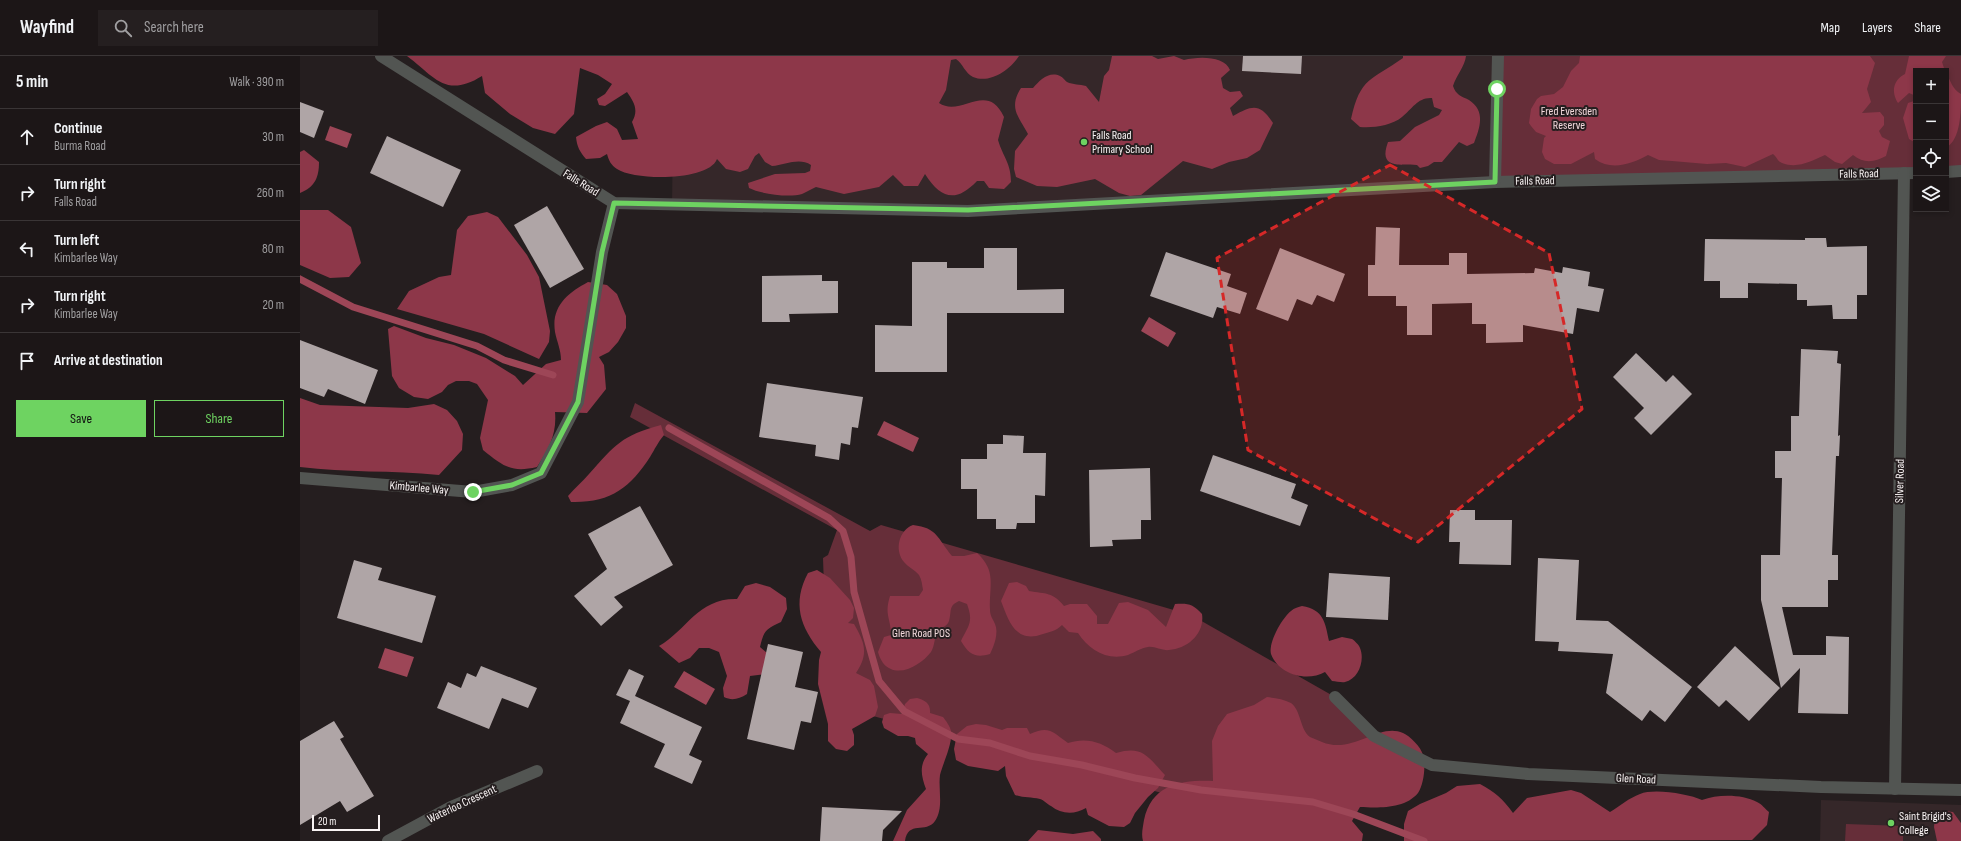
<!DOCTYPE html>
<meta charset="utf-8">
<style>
body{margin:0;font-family:"Sofia Sans Condensed",sans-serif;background:#251f20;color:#f1f3f6}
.controls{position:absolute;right:12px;top:12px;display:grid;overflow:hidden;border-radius:0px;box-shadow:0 2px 6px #0003}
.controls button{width:36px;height:36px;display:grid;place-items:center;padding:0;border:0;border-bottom:1px solid #3a3536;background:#1c1617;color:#f1f3f6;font:20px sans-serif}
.scale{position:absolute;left:12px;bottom:10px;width:68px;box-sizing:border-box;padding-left:4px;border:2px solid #f8f3f3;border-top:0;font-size:11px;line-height:14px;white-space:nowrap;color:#f8f3f3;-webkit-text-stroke:3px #251e1f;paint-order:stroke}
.stop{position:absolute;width:12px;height:12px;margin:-9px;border:3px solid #6ed361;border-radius:50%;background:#fff}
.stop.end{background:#6ed361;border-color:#fff;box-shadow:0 1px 4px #0008}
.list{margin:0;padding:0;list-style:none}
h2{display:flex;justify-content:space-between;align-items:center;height:52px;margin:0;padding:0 16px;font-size:17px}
h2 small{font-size:13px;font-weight:400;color:#a09fa1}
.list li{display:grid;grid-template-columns:26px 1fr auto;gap:12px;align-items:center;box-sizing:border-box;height:56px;padding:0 16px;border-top:1px solid #3a3536}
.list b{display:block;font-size:15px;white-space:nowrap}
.list p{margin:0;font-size:13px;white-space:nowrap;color:#a09fa1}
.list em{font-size:13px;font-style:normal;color:#a09fa1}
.actions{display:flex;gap:8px;padding:12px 16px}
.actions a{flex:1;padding:9px 0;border:1px solid #6ed361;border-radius:0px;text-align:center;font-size:14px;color:#6ed361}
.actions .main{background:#6ed361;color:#111}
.icon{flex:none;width:22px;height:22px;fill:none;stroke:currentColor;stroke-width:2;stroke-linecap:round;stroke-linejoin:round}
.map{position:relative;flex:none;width:1661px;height:785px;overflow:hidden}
header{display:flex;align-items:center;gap:24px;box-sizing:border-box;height:56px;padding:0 20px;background:#1c1617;border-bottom:1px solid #3a3536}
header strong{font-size:19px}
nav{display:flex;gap:22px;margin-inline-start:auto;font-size:14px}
.search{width:280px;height:36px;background:#251f20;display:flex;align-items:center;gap:10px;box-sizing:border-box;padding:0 14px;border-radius:0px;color:#a09fa1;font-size:15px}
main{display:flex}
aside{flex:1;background:#1c1617}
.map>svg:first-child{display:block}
.built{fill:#352729}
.green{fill:#662e39}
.forest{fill:#8d3749}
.water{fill:#9d4657}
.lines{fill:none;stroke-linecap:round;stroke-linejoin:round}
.stream{stroke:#9d4657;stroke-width:7}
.building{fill:#afa5a6}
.minor{stroke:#525552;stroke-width:12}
.route{stroke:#6ed361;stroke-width:5}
.marked{fill:#d62828;fill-opacity:0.2;stroke:#d62828;stroke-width:3;stroke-dasharray:8 5;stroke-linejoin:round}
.poi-dot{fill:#6ed361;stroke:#251e1f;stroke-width:1.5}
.labels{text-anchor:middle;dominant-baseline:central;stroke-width:4;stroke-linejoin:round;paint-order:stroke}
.park-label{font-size:12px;fill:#f3d9dc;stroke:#251e1f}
.poi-label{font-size:12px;fill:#f8f3f3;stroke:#251e1f;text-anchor:start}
.street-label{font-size:12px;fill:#f8f3f3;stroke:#251e1f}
</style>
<header>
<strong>Wayfind</strong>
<div class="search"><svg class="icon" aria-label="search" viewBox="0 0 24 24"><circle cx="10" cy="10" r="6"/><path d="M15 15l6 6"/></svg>Search here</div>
<nav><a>Map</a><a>Layers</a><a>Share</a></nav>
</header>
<main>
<aside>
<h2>5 min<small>Walk · 390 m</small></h2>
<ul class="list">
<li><svg class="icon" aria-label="ahead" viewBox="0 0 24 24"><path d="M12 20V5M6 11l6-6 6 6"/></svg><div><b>Continue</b><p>Burma Road</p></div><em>30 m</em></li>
<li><svg class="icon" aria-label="right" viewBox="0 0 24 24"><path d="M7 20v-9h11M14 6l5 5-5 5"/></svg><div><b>Turn right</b><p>Falls Road</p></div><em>260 m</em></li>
<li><svg class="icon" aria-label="left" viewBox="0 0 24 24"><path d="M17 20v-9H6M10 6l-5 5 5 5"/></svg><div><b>Turn left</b><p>Kimbarlee Way</p></div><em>80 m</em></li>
<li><svg class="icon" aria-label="right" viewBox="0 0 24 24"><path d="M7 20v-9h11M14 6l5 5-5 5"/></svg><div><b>Turn right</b><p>Kimbarlee Way</p></div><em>20 m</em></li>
<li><svg class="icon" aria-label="arrive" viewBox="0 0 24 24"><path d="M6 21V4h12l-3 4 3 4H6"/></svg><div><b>Arrive at destination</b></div></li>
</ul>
<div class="actions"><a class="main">Save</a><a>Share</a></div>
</aside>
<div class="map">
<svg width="1661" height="785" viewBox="0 0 1661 785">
<rect width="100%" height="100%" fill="#251e1f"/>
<g class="built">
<polygon points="374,0 1198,0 1195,126 668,155 372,148"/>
<polygon points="1521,744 1661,749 1661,785 1520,785"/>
</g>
<g class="green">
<polygon points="1198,0 1661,0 1661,115 1646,116 1646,15 1616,15 1616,117 1195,126"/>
<polygon points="335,347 570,475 581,469 891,559 1035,641 1074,680 1132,709 1013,746 892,745 528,648 523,502 528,499 537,474 330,361"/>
<polygon points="1546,768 1603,770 1603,785 1545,785"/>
</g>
<g class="forest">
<path d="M107,0H719C710,14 690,28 673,21C665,17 663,8 656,3L651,4L646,34L639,47C661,62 687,24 704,61L698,84C703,101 711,107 711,126L704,133L689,132L684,125H677C656,147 641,143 625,118L618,130H604L593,119L579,131L544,138L516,131C511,133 507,136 502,138C489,142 461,138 449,132L448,127L475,118L505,117L510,115L511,109C499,101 485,109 472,110L465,106L459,97L455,100L448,113L440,116L426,113L417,103C409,125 335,125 317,113C311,109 309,105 307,98L300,102L286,103C280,96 277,91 276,81L296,70L307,66L317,73L322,84L338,83L332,66C339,54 334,46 327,36L305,50L299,49L297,43L305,38L312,28L298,19L280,12L274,58L255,78L233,72L210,58L185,37L182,20C145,43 134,20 107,0Z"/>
<path d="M812,0H852L858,3L874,0L884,4C899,0 925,0 930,14L921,22L923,32L930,36L940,35L943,40L930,52L933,60C952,50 959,46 973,67L960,94L947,102L929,106L912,113L883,105L841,139L830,140L819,137L795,123L757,131L737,130L716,121L714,113L715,95L728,78C719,61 708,52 721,32H733C740,24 749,15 760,20C763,21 765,25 767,26C773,29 780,28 786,30L799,46L804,20L809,14Z"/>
<path d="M1103,0H1166C1165,10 1156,20 1153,30C1156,39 1161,40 1169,44C1186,55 1180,72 1174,87L1167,90L1159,86L1142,106H1134L1128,110L1120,112L1117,109C1099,108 1078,113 1088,86L1100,85L1115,71L1139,59L1142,54L1134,51L1132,42C1118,41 1112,53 1102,61C1091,70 1073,72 1060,71L1051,63C1060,21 1072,24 1103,2Z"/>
<path d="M1280,0H1570L1575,7L1567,33L1571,46L1562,57L1580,56L1584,61V69L1579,75L1582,81L1590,85L1586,100C1575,106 1564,108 1553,99L1542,108L1535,106L1525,99C1511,105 1498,113 1482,107C1477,105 1477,101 1473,98L1445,111L1426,107L1407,108L1372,105L1359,104L1348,99C1332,108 1311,115 1295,103L1294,96L1271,108H1254L1245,103L1242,96L1244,82L1246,80L1236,76L1231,70L1229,67L1231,53L1237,43L1241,40L1254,38L1263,31L1271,15L1279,7Z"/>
<path d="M1609,0H1646L1642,6L1645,15H1616V87L1609,83L1603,62L1608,47L1614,45L1616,40L1609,37L1598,47C1591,36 1593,24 1605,18Z"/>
<path d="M1646,17C1651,25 1652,33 1661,38C1661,56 1661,83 1646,92Z"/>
<path d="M4,94L19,106C19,121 15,131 0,137V96Z"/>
<polygon points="0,154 28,154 51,171 61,207 49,221 30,222 0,209"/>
<polygon points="187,156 198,161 227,199 239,221 250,275 249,286 239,303 184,278 97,253 109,235 139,221 151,219 157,174 168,160"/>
<path d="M288,226L307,229L317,238L326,260V272L318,286L309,296L299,301L304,309L306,333L287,357L255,356C257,378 249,393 237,411C211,417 203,410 183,394L180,382L188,344L177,328L169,325H156L148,329L142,336L128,343L114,341L99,332L92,320L88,273L94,270L126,282L154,289L186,302L215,320L223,329L246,308L261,304C261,294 257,286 255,276C251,250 268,237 288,226Z"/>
<path d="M0,342L20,349L108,352L134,348L147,354L157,365L163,378L162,394L139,419C92,414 46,417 0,411Z"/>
<path d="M361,369L364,379C358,386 355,393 350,401C330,432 310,447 271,446L268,440C275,432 282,426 289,418C316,388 321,380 361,369Z"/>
<path d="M613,469C638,472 637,482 652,500H664L677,497C697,515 689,530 690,554C690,560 693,563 695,568C699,577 694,590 690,598C676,602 669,599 661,585C668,570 674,567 667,548L659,545C648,550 652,555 649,565C647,571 641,571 638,575C634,581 635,590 631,596C621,609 597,624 583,607C581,604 579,600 578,596L584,581L591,579C591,562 584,559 590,540H619L623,534C622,529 622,524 619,519C615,514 608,511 604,506C594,494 599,474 613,469Z"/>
<path d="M517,514L530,522L550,544L554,552L553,562L548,567L554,568C565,587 569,598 556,617L570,624L574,630L578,651L575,660L552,673L554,679V689L547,695L536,693L528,685V668L518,628L519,604L521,596C500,571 492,547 508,517Z"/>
<path d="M717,526L726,530L729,535C746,538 753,536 764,550L770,548H787L797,560V568H808L819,547L828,546L848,554L866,571L875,548C888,547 893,548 902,558C905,577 888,593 869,594C862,595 855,590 848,591C841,592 835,596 828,599C807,605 789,594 778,577L769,576L762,569C756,575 750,576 743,578C716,588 709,566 701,545L709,527Z"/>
<path d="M456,527L470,531L486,542L487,553L481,566C466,573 464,574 460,591L467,597L465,618L450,620L447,638C439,643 432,645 424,641L423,632L427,620L419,596L409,592H399L390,602L379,607L359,590C387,574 398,542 437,543L445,530Z"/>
<path d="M1002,550C1024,554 1025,566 1029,585L1042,581L1052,583C1055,585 1059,589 1060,592C1065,604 1059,623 1045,626C1042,627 1036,625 1032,625L1025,616C1007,626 979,619 971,598C968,587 982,562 991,555C994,552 999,551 1002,550Z"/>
<path d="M967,641C975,642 984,643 991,647C1001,654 1000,674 1010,681C1014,683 1018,684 1022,686C1053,699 1079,666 1103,677C1110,680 1121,691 1123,699C1126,709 1124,728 1118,737C1105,753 1078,752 1060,751L1052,765L1063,778L1062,785H843C841,778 843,771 844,764C852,728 881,724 913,725L912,685L918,670L927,658L954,649Z"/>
<path d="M617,642C625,644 631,648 630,657L643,661C646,665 650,670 651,675C653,687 643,707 640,719C638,734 644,752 635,765C626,778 608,764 605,785H593L607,754L626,733C621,720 619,709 628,698L616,688L615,682L608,680H598L584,672L582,666L584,659L590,657L602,658L605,648L610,643Z"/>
<path d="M676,668L686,669L702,674L707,672H727L730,678C750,669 753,677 768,687C786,681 802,686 816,697C843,689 848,701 865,719L858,732L848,741L835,757L830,767L824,771L809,770L788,759L786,752C774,759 761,758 751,750C747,748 744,744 740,743C731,741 724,742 715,739L706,720L705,710L698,715L668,710L656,704L654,693L657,678L667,670Z"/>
<path d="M1180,728C1195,736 1203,743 1213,757L1227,742L1271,734L1281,737L1310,756C1320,750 1329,742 1340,738C1354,732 1389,738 1402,744C1418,738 1442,738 1457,746C1462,748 1465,753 1469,756L1467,769L1452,784L1104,785V768L1108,755L1120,748L1146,737L1157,730Z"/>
<polygon points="1643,755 1653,756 1661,767 1661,785 1637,785 1634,771 1635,761"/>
<polygon points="738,774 773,778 793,775 801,783 801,785 728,785"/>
</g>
<g class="water">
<polygon points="30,70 52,78 47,92 25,84"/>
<polygon points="849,261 876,277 868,291 841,275"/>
<polygon points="584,365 619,382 613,396 577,379"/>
<polygon points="85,592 114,601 107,621 78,612"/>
<polygon points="384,615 415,633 406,649 374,631"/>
</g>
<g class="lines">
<g class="stream">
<polyline points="0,223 53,251 177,290 204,304 253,319"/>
<polyline points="369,372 529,462 543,475 551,501 554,536 579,625 604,655 658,683 690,687 730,700 782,709 835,722 901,734 1013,746 1053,758 1124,785"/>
</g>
</g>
<g class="building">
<polygon points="943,0 1002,0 1001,18 942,15"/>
<polygon points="0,46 24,55 14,82 0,76"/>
<polygon points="87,80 161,114 143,151 70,117"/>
<polygon points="247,150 284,213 250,232 214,169"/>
<polygon points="1076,171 1100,172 1099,209 1149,209 1149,197 1167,197 1167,218 1234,217 1235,212 1262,217 1263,211 1290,216 1288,230 1304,233 1299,256 1277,252 1273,278 1223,269 1223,286 1186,287 1186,268 1172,268 1172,247 1132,248 1132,279 1107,279 1107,250 1096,250 1096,240 1068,240 1068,209 1075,209"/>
<polygon points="1505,182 1526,182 1527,191 1567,190 1567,239 1557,239 1557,263 1533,263 1532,249 1507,250 1507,244 1497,244 1497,228 1448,227 1448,242 1420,242 1420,225 1404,225 1405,183 1505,184"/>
<polygon points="684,192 717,192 717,234 764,233 764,257 647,257 647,316 575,316 575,269 612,270 612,206 647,206 647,212 684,212"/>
<polygon points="980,192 1045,218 1034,246 1017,239 1012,249 997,243 988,265 956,253"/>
<polygon points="866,196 931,218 927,230 947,237 940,258 917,251 913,262 850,240"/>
<polygon points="522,219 522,225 538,225 538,257 489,258 490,266 462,266 462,220"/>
<polygon points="0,284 78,314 65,348 28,333 24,341 0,332"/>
<polygon points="1501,293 1538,295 1537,307 1541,308 1538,380 1540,379 1539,400 1536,400 1532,499 1538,499 1538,524 1528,524 1528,551 1482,551 1493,599 1526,599 1526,580 1549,581 1548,658 1498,657 1500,612 1481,632 1461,544 1461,499 1480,499 1482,422 1475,422 1475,395 1491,395 1491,360 1499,360"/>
<polygon points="1336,297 1366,326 1373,319 1392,338 1351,379 1334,362 1344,352 1313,321"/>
<polygon points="467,327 563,341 558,372 552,371 550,389 541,387 539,404 515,400 516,389 459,381"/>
<polygon points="703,379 724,380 723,397 746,397 745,440 735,439 735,467 717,467 716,473 696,473 696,463 677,463 677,433 661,433 661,403 687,403 687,388 703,388"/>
<polygon points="913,399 996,428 991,442 1008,449 1000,470 900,435"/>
<polygon points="850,412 851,464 841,464 841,483 812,484 813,490 790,491 789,414"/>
<polygon points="340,450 373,509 314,541 323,551 301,570 274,540 307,513 288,478"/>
<polygon points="1150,454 1175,454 1175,464 1212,464 1211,509 1159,508 1160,486 1149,486"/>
<polygon points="1238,502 1279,504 1276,564 1308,565 1392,631 1365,666 1350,654 1342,665 1306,637 1313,598 1258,595 1259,586 1235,585"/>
<polygon points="54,504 82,512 78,524 136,540 122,587 37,562"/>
<polygon points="1029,517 1090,521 1088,564 1026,561"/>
<polygon points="468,588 503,596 495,631 518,636 511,667 501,665 494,694 447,683"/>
<polygon points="1435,590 1480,632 1449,665 1426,644 1419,651 1397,631"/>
<polygon points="181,610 237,632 228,652 202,642 189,673 137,652 148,626 161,632 167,617 176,621"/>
<polygon points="329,613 344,620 335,640 402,671 389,699 402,705 392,728 354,711 365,688 320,667 330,645 316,639"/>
<polygon points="34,665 44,681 40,683 74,740 47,756 40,745 0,769 0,685"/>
<polygon points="522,751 602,755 583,774 582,785 520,785"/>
</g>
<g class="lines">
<g class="minor">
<polyline points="81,0 314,147 668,155 1195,126 1616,117"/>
<polyline points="1646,116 1661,115"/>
<polyline points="1195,126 1198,0"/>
<polyline points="0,422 173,436 212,429 241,417 278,346 302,196 314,147"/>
<polyline points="1035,641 1074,680 1132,709 1228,718 1521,731 1661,734"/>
<polyline points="1595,733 1604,117"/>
<polyline points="88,785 151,751 237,715"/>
</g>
</g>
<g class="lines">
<polyline class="route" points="173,436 212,429 241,417 278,346 302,196 314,147 668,154 1195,126 1197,33"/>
</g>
<path class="marked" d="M1090,109L1249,197L1282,353L1118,486L948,394L917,202Z"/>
<g class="poi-dot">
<circle cx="784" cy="86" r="4"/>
<circle cx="1591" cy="767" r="4"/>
</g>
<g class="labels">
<g class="park-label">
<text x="1269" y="55">Fred Eversden<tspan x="1269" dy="14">Reserve</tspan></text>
<text x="621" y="577">Glen Road POS</text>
</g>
<g class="poi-label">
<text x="792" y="79">Falls Road<tspan x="792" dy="14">Primary School</tspan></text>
<text x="1599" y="760">Saint Brigid's<tspan x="1599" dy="14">College</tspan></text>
</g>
<g class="street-label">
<text transform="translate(1559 118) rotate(-1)">Falls Road</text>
<text transform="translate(1235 125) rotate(-1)">Falls Road</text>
<text transform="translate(281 127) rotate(32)">Falls Road</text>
<text transform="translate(1600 425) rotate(-89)">Silver Road</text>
<text transform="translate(119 432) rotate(5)">Kimbarlee Way</text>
<text transform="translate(1336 723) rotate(3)">Glen Road</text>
<text transform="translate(162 748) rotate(-25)">Waterloo Crescent</text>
</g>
</g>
</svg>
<div class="controls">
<button>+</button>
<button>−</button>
<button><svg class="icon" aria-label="locate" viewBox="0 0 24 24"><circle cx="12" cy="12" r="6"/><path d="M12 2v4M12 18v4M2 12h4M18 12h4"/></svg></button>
<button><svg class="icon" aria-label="layers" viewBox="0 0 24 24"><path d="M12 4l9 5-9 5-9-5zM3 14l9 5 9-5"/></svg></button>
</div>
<div class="scale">20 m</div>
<div class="stop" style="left:1197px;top:33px"></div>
<div class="stop end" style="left:173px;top:436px"></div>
</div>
</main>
